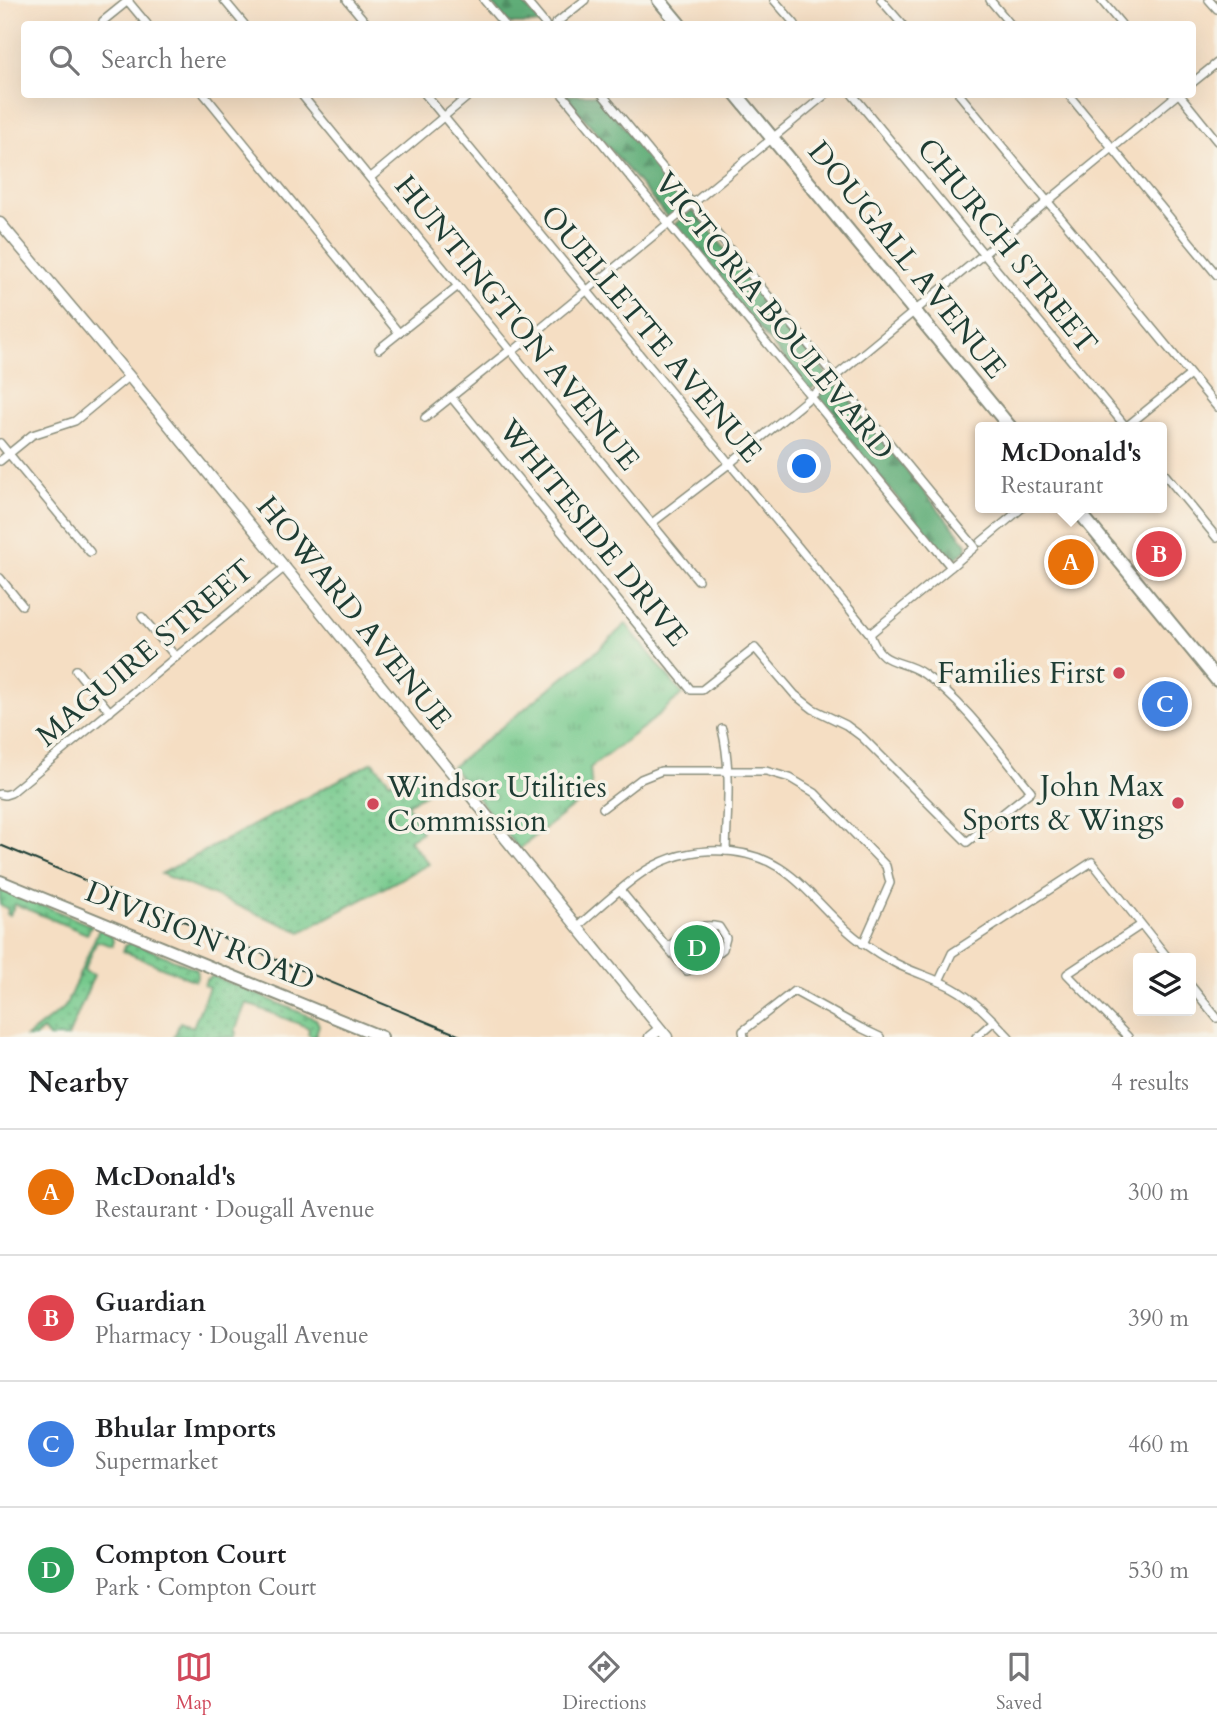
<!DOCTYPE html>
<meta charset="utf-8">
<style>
body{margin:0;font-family:Cardo,serif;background:#f2f2f2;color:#202124}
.controls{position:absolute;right:21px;bottom:21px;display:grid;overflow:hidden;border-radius:7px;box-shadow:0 7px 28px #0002}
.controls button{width:63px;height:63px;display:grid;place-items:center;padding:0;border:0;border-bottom:2px solid #e0e0e0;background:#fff;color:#202124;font:35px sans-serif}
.you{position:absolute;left:805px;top:467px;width:24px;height:24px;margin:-18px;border:5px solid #fff;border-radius:50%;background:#1a73e8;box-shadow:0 0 0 10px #1a73e833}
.badge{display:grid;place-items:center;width:46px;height:46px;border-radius:50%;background:#d1495b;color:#fff;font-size:23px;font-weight:700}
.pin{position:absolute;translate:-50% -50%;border:4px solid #fff;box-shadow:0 2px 7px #0006}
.popup{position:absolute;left:975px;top:422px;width:192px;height:91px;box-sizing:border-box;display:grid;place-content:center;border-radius:7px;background:#fff;filter:drop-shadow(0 2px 5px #0005);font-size:23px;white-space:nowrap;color:#757577}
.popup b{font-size:26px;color:#202124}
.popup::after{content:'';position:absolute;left:50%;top:100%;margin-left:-14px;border:14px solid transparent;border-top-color:#fff}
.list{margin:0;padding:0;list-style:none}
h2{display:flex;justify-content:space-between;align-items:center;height:91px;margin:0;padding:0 28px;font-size:30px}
h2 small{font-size:23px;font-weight:400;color:#757577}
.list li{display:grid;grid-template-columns:46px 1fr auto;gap:21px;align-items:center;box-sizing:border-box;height:126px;padding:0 28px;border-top:2px solid #e0e0e0}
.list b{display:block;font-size:26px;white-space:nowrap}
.list p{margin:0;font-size:23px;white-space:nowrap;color:#757577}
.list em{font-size:23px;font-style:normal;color:#757577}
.icon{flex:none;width:38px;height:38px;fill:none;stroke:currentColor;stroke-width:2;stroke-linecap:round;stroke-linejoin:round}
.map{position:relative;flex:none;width:1217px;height:1037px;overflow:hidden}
.search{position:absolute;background:#fff;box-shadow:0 7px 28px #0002;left:21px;right:21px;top:21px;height:77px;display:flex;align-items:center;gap:18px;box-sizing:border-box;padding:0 24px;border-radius:7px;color:#757577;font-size:26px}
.sheet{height:595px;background:#fff}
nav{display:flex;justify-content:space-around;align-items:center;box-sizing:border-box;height:98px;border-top:2px solid #e0e0e0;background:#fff;font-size:19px;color:#757577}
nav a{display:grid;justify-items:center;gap:4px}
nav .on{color:#d1495b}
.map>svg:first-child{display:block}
.grass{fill:url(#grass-dots);stroke:#4a8360;stroke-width:2}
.forest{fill:url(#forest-firs);stroke:#407556;stroke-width:2}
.park{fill:url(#park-tufts);stroke:#4a8360;stroke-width:2}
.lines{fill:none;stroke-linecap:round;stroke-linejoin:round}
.minor-casing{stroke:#8a8e7c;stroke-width:10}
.tertiary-casing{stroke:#8a8e7c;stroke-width:13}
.secondary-casing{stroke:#8a8e7c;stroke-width:14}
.primary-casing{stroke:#8a8e7c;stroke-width:16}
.minor{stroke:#fff;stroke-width:7}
.tertiary{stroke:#fff;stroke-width:10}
.secondary{stroke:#fff;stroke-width:10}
.primary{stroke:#fff;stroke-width:12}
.rail{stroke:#1f3d34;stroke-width:2}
.poi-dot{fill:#d1495b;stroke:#f7f3e8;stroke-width:2.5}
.labels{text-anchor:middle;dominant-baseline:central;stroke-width:7;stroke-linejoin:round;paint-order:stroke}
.street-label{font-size:30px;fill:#1f3d34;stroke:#f7f3e8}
.poi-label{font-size:30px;fill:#1f3d34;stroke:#f7f3e8;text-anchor:end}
</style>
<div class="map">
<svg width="1217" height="1037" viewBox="0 0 1217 1037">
<defs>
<pattern id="grass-dots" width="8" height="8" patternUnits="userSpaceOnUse" patternTransform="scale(1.75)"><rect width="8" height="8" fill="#75c98c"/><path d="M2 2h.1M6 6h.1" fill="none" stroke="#5fa473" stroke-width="1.8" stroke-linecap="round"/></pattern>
<pattern id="forest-firs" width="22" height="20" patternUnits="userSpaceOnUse" patternTransform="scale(1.75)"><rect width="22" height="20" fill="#60ad78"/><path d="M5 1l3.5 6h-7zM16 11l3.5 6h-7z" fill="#4f8e63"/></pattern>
<pattern id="park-tufts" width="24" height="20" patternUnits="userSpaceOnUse" patternTransform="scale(1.75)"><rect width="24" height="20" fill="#75c98c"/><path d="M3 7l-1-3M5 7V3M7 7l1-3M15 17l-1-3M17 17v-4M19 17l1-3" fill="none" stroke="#5fa473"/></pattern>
</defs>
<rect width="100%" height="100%" fill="#f7f3e8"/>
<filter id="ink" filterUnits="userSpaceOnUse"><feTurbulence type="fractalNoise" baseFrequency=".0143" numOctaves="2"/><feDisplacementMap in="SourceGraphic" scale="14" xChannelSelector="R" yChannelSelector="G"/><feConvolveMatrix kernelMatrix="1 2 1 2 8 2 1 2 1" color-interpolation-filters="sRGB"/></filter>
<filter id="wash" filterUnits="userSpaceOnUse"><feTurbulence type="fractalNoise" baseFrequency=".00686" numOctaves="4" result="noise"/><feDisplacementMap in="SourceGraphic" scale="28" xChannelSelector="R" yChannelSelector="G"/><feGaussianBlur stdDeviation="1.57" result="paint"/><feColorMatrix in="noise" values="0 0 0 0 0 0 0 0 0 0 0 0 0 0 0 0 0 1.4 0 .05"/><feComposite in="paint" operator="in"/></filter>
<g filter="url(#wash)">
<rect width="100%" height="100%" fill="#f5dec3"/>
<g class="grass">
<polygon points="373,762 390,782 412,771 426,794 407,804 422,832 409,840 429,864 301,932 161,874"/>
<polygon points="0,887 92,926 87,934 15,904 10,915 7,914 8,909 0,905"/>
<polygon points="99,929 111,934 113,941 113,946 97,941 84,971 94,975 68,1037 49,1037 43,1030 35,1037 26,1037 65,1007"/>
<polygon points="132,942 196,969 198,975 195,981 123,951 125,946"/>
<polygon points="213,976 316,1019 319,1025 315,1037 312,1037 308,1034 309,1029 307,1027 246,1003 235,1031 237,1032 235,1037 174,1037 180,1022 193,1027 209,987 204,985 206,980"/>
</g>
<g class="forest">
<polygon points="489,0 521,0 541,24 509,24"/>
<polygon points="565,95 598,95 685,202 684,207 669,219"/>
<polygon points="690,211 695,212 826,373 826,378 812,389 810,390 675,228 675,224"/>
<polygon points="832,384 837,385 967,544 967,549 952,561 949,562 817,399 817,397"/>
</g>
<g class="park">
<polygon points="626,624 682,694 653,720 590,768 592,791 519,849 452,767 599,649"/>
<path d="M711,929L716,930L720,933L722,943L720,947L694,966C686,965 678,957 676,949C685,937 696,931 711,929Z"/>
</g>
</g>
<g filter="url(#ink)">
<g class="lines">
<g class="minor-casing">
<g id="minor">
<polyline points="127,0 147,24"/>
<polyline points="224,0 244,24"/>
<polyline points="347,0 367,24"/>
<polyline points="484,0 504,24"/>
<polyline points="525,0 545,24"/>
<polyline points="774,0 795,24"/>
<polyline points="881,0 902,24"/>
<polyline points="990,0 1010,24"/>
<polyline points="1101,0 1121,24"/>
<polyline points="1209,0 1217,9"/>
<polyline points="103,21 129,0"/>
<polyline points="555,24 585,0"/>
<polyline points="1192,83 1217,63"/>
<polyline points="204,94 399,333"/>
<polyline points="301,94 698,580"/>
<path d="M425,94L870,634C882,669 900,657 924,674C966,703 998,751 1031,791L967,842L862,737L846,725L813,709L795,695L755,648L702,690H691L451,397"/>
<polyline points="562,94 951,567"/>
<polyline points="602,94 975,547 870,634"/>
<polyline points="852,94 1126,427"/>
<polyline points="959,94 1217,407"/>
<polyline points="1068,94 1217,275"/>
<polyline points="1179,94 1217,141"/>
<polyline points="370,178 471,94"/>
<polyline points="379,349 458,286"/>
<polyline points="512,352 826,94"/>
<polyline points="425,418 510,350"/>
<polyline points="1126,427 1190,375"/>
<polyline points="0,443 90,552"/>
<polyline points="0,461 32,435 75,421 129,376"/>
<polyline points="1162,471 1217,538"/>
<polyline points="652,523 729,464 1178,94"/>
<polyline points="981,542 1022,508"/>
<polyline points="0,578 22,605"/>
<polyline points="142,617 176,657"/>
<polyline points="76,670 110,712"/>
<path d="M722,729C732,770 727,810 726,851"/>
<polyline points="0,794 5,795 11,793 285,567"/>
<polyline points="603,808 641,779 661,771 766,771 790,778 815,793 886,866 890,883 863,944"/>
<path d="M620,890L687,971L699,968L723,949L726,938L719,927C696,922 685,933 668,947"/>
<path d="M578,926C598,909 618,890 639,875C679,846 738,842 780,868C811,888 832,922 863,943C873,950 884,957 895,963C914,973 935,978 953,988C975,1000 992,1019 1009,1037"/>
<polyline points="939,981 952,953 1092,862 1168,958"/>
<polyline points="1191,986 1217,1018"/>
<polyline points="744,1037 743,1031 794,991 861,1028 880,1037"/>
<polyline points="976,1037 994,1021"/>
<polyline points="1128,1037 1067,974 1141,925"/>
</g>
</g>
<g class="tertiary-casing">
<g id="tertiary">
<polyline points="0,223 129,376 667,1037"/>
<polyline points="650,1037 660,1029"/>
</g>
</g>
<g class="secondary-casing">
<polyline id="secondary" points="0,881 382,1037"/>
</g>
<g class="primary-casing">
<g id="primary">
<polyline points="659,0 679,24"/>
<polyline points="736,94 1010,427"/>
<polyline points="1076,508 1217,680"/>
</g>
</g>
<use href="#minor" class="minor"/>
<use href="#tertiary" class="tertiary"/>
<use href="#secondary" class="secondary"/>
<use href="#primary" class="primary"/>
<polyline class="rail" points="0,845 463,1037"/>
</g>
</g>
<g class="poi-dot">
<circle cx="1119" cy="673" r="7"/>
<circle cx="1178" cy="803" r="7"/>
<circle cx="373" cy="804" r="7"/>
</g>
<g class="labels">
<g class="street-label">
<text transform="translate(1007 246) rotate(51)">CHURCH STREET</text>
<text transform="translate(907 260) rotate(51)">DOUGALL AVENUE</text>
<text transform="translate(774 316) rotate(51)">VICTORIA BOULEVARD</text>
<text transform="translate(517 323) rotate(51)">HUNTINGTON AVENUE</text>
<text transform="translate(651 334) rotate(50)">OUELLETTE AVENUE</text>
<text transform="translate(593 533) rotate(51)">WHITESIDE DRIVE</text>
<text transform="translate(354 613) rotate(51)">HOWARD AVENUE</text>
<text transform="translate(145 653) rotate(-40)">MAGUIRE STREET</text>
<text transform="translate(200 936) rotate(22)">DIVISION ROAD</text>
</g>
<g class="poi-label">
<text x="1105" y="673">Families First</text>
<text x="1164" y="786">John Max<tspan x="1164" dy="34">Sports &amp; Wings</tspan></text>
<text x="387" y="787" text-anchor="start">Windsor Utilities<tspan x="387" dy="34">Commission</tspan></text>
</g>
</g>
</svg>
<div class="controls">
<button><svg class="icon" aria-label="layers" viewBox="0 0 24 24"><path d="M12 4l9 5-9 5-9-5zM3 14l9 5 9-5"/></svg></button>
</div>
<div class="you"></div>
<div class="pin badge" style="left:1071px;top:562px;background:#e8710a">A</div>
<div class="popup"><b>McDonald's</b>Restaurant</div>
<div class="pin badge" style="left:1159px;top:554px;background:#e0444e">B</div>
<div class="pin badge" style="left:1165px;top:704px;background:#3f7fe0">C</div>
<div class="pin badge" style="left:697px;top:948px;background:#2e9e5b">D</div>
<div class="search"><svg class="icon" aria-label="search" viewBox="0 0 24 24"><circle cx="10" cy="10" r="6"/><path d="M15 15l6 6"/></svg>Search here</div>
</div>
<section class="sheet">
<h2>Nearby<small>4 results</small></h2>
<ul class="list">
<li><span class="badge" style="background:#e8710a">A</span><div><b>McDonald's</b><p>Restaurant · Dougall Avenue</p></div><em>300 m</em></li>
<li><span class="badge" style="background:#e0444e">B</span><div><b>Guardian</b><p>Pharmacy · Dougall Avenue</p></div><em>390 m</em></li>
<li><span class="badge" style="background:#3f7fe0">C</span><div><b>Bhular Imports</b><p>Supermarket</p></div><em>460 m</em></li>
<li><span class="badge" style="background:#2e9e5b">D</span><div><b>Compton Court</b><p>Park · Compton Court</p></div><em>530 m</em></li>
</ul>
</section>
<nav>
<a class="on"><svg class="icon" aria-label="map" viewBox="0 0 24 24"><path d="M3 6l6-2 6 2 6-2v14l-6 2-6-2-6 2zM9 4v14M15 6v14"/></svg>Map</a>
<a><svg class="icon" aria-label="directions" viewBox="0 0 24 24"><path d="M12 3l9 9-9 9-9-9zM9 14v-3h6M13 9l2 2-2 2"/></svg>Directions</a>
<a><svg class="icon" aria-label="saved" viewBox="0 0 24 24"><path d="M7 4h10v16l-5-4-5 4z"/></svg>Saved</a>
</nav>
